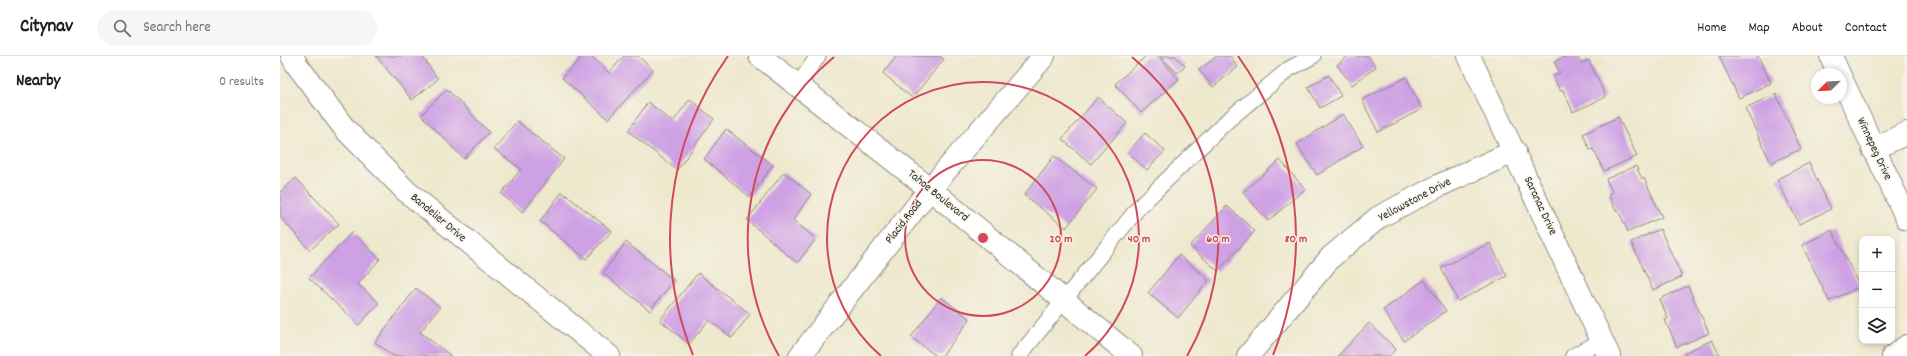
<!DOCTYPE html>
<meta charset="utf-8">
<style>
body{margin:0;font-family:Dekko,sans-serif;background:#f6f6f6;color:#202124}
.controls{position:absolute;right:12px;bottom:12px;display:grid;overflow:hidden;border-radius:8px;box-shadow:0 2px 6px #0003}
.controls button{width:36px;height:36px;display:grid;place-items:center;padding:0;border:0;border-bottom:1px solid #e0e0e0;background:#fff;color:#202124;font:20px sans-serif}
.compass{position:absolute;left:1531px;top:12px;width:36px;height:36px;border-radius:50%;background:#fff;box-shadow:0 2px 6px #0003;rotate:246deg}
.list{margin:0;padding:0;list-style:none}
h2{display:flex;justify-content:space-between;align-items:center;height:52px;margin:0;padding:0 16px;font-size:17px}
h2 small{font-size:13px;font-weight:400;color:#757577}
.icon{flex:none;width:22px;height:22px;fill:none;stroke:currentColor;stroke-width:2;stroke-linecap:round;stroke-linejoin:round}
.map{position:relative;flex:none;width:1627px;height:300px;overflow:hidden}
header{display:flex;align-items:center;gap:24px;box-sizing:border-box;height:56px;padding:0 20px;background:#fff;border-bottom:1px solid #e0e0e0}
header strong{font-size:19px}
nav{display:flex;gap:22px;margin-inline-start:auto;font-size:14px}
.search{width:280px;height:36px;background:#f6f6f6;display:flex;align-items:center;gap:10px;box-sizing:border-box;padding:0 14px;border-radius:22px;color:#757577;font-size:15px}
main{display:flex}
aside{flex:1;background:#fff}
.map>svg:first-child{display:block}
.building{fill:#cea0e4}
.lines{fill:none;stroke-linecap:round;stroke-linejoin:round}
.service-casing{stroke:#8c8a7c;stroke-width:17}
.minor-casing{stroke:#8c8a7c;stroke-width:24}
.service{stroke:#fff;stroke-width:15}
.minor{stroke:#fff;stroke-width:22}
.ring{fill:none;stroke:#d1495b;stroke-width:2}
.labels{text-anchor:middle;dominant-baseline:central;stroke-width:3;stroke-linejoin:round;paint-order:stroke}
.street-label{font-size:12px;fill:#2b2b2b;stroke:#f7f3e8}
.centre{fill:#d1495b;stroke:#f7f3e8;stroke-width:2}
.ring-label{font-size:12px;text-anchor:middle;font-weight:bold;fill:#d1495b;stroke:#f7f3e8;stroke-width:3;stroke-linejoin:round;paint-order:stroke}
</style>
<header>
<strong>Citynav</strong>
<div class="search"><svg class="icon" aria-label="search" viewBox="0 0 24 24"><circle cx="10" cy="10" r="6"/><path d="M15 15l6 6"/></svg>Search here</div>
<nav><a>Home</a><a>Map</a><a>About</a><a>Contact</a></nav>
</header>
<main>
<aside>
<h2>Nearby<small>0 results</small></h2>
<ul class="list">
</ul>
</aside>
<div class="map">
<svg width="1627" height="300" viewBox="0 0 1627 300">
<rect width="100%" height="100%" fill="#f7f3e8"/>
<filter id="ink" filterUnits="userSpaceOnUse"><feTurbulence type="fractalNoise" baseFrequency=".025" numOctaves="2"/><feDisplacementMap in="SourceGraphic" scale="8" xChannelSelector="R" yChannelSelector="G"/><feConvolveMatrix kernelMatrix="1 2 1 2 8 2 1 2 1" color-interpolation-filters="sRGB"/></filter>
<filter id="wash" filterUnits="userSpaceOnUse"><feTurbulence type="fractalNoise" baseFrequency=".012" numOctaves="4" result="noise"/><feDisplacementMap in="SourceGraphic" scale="16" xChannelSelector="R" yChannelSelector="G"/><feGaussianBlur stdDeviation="0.9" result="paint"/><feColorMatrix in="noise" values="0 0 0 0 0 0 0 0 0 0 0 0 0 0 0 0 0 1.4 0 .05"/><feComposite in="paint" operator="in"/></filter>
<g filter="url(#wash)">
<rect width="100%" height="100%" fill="#eee8cd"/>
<g id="blocks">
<g class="building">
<polygon points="96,0 142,0 158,23 132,44"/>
<polygon points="303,0 311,0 329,17 344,0 358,0 373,14 328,63 282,22"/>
<polygon points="617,0 659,0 664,3 632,42 603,17"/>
<polygon points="866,0 878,0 899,23 861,57 835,28"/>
<polygon points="880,0 895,0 905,10 897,17"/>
<polygon points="937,0 950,0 958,11 933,31 919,14"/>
<polygon points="1068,0 1088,0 1096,11 1072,29 1057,9"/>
<polygon points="1286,0 1297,0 1301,7 1309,4 1326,41 1293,56 1283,34 1280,35 1273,20 1280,17 1274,6"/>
<polygon points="1439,0 1478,0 1491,27 1459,42"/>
<polygon points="1049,19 1061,40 1040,52 1028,31"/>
<polygon points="1126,21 1142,53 1098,76 1082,44"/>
<polygon points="167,33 209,76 184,103 141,59"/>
<polygon points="1496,38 1521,93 1491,107 1465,52"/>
<polygon points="818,41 847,67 811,108 782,83"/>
<polygon points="410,43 434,63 397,114 348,75 368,46 393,66"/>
<polygon points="1063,58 1083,90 1037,119 1017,88"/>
<polygon points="1338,61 1357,100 1324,115 1313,93 1310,94 1303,78"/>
<polygon points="237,65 284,103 243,156 221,138 241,113 214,93"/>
<polygon points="446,73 493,109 470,141 424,103"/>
<polygon points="865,77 885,95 867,114 848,96"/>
<polygon points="774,100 817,133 786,172 744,139"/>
<polygon points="1000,104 1025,133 988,165 963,136"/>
<polygon points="1529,107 1551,153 1519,168 1497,123"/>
<polygon points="1356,110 1362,123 1364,122 1382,161 1348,176 1338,154 1336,155 1328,138 1332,136 1326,123"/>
<polygon points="504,116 531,138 513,164 536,183 517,207 467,164"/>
<polygon points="16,122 59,168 30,194 0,161 0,136"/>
<polygon points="282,136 332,175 306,203 260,165"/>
<polygon points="947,150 975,175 938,215 910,190"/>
<polygon points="1380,173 1402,221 1373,234 1351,186"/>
<polygon points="1552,174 1580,231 1549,245 1522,189"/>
<polygon points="72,176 100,203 78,228 99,247 79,269 29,222"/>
<polygon points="346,186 394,224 370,255 323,217"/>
<polygon points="1210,187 1227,220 1178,245 1161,212"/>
<polygon points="899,199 929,224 898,262 868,237"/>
<polygon points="418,217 470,258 452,282 429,264 409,288 380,264"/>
<polygon points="1144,224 1166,255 1124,285 1103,254"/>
<polygon points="1408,230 1429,277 1397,291 1385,264 1388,263 1380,243"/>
<polygon points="136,232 160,251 140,276 171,300 113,300 95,286"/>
<polygon points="661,241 690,263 662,300 656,300 631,281"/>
<polygon points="1089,267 1116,293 1109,300 1058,300"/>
<polygon points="1432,284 1440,300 1405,300 1404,297"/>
</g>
</g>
</g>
<g filter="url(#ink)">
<use href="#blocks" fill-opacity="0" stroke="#8c8a7c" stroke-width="1"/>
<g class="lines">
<g class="service-casing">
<g id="service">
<polyline points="518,29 538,0"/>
<polyline points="739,300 859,151 947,65 1009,13 1033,0"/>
<polyline points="1293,300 1322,285"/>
</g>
</g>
<g class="minor-casing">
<g id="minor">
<polyline points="12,0 17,9 65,73 126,135 329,300"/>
<polyline points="480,0 650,133 851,300"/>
<polyline points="1189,0 1329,300"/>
<polyline points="1551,0 1559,18"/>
<polyline points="1561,22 1627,163"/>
<polyline points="1593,93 1627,77"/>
<polyline points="520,300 650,133 764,0"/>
<polyline points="968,300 1051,201 1099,161 1158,130 1235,95"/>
<polyline points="1613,300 1627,290"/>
</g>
</g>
<use href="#service" class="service"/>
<use href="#minor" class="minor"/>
</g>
</g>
<g class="ring">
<circle cx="703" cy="182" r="78"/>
<path d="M601 300A156 156 0 1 1 805 300"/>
<path d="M499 300A235 235 0 0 1 554 1M852 1A235 235 0 0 1 907 300"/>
<path d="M413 299A313 313 0 0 1 448 0M958 0A313 313 0 0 1 993 299"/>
</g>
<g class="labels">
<g class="street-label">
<text transform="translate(1594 93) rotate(65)">Winnepeg Drive</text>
<text transform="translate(658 140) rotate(39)">Tahoe Boulevard</text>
<text transform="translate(1135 144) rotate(-28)">Yellowstone Drive</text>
<text transform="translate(1260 150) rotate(65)">Saranac Drive</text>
<text transform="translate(158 162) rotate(40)">Bandelier Drive</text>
<text transform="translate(624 166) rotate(-52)">Placid Road</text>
</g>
</g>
<circle cx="703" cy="182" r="6" class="centre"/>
<g class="ring-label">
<text x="781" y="186">20 m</text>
<text x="859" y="186">40 m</text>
<text x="938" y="186">60 m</text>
<text x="1016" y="186">80 m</text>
</g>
</svg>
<div class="controls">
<button>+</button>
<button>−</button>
<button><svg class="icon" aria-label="layers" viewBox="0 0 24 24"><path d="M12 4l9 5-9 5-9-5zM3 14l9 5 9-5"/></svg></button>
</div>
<svg class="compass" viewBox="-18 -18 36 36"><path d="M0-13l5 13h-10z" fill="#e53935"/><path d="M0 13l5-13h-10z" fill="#757577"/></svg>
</div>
</main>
